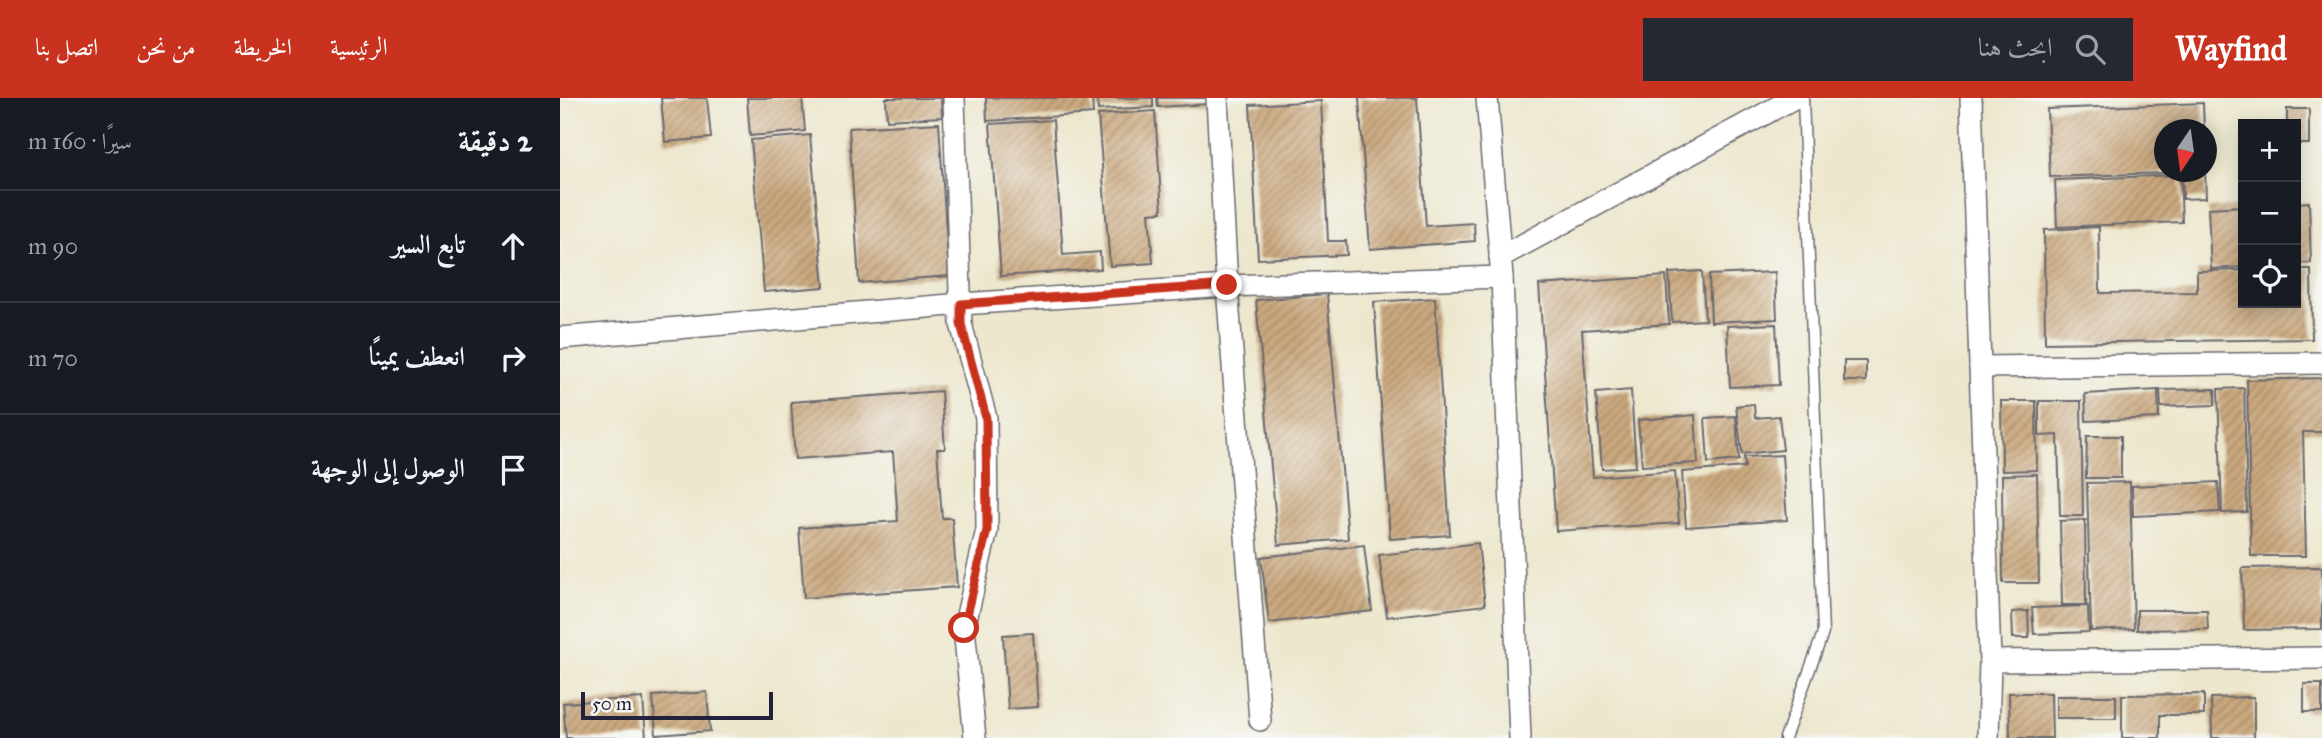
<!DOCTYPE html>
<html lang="ar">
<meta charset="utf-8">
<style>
body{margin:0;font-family:"IM FELL Great Primer",Amiri,serif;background:#242831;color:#f1f3f6;direction:rtl}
.controls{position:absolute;right:21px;top:21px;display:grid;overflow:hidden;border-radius:0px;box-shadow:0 4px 18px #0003}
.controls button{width:63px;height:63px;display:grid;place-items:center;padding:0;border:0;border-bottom:2px solid #363941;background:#171b24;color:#f1f3f6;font:35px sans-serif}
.compass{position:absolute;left:1594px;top:21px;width:63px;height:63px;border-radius:50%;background:#171b24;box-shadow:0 4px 18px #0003;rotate:193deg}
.scale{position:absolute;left:21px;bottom:18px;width:192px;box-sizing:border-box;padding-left:7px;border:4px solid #22223b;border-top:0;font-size:19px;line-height:24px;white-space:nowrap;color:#22223b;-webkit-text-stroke:5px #f6f6f2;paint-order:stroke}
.stop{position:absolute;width:21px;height:21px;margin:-16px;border:5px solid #c8321e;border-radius:50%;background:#fff}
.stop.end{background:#c8321e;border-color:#fff;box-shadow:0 2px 7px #0008}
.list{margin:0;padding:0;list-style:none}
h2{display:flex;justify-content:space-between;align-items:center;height:91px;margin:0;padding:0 28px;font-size:30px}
h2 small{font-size:23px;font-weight:400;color:#9ea1a6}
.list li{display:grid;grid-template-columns:46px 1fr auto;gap:21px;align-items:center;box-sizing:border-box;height:112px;padding:0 28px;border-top:2px solid #363941}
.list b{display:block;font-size:26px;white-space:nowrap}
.list em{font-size:23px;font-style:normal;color:#9ea1a6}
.icon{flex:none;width:38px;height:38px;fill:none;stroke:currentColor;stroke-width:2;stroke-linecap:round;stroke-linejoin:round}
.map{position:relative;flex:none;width:1762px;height:640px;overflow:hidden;direction:ltr}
header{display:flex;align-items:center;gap:42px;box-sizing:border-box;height:98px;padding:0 35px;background:#c8321e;color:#fff}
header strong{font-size:33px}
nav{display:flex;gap:38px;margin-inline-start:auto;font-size:24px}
.search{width:490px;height:63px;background:#242831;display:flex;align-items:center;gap:18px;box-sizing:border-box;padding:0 24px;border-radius:0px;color:#9ea1a6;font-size:26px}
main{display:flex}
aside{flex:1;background:#171b24}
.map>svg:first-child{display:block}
.building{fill:url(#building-hatch)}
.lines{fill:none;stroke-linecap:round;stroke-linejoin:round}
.service-casing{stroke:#69676e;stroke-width:13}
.minor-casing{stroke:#69676e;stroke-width:24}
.service{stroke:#fff;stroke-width:10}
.minor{stroke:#fff;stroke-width:21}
.route{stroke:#c8321e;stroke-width:9}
</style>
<header>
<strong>Wayfind</strong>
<div class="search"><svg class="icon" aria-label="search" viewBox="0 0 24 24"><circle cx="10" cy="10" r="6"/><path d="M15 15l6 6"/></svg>ابحث هنا</div>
<nav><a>الرئيسية</a><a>الخريطة</a><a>من نحن</a><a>اتصل بنا</a></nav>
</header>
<main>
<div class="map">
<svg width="1762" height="640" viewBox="0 0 1762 640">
<defs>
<pattern id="building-hatch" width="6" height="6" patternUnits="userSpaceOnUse" patternTransform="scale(1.75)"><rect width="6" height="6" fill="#cba97f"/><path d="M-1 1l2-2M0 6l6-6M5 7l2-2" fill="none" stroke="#a48969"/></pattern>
</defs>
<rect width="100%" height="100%" fill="#f6f6f2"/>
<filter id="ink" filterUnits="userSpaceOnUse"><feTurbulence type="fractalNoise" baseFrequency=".0143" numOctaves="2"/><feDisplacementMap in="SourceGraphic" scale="14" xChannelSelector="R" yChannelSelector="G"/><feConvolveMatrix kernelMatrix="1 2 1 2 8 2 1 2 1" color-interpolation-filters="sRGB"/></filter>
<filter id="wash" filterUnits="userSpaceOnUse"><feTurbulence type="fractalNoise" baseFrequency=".00686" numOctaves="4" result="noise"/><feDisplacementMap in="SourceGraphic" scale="28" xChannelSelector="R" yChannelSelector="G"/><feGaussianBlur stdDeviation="1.57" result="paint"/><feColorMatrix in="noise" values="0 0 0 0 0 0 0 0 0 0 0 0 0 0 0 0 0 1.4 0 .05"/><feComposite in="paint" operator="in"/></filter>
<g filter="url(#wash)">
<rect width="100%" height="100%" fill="#ede7cd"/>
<g id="blocks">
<g class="building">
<polygon points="101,0 147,0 151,40 105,44"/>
<polygon points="187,0 242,0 245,33 190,38"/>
<polygon points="326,0 381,0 382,19 327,22"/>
<polygon points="426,0 532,0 533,16 427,23"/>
<polygon points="537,0 593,0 593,9 538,12"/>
<polygon points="597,0 648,0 649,6 598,9"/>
<polygon points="799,0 857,0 866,128 914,125 915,143 810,151"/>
<polygon points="761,3 768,143 786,143 787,157 698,161 690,7"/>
<polygon points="1643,5 1644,32 1604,32 1604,75 1490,79 1487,11"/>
<polygon points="1727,11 1749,11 1749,46 1736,46 1736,26 1727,26"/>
<polygon points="595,13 602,114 589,115 593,165 550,168 538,17"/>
<polygon points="493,22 503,157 540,154 541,171 441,178 430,26"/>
<polygon points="379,25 389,178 299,185 289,30"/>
<polygon points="250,37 264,189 204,194 191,42"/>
<polygon points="1622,74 1645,74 1646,100 1623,101"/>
<polygon points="1620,77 1622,124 1497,129 1495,82"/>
<polygon points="1749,104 1751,165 1736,165 1736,105"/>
<polygon points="1683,108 1683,169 1651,171 1648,110"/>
<polygon points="1539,129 1540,195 1637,194 1637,173 1683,172 1683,205 1736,205 1736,171 1751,171 1752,241 1485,245 1484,132"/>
<polygon points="1142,173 1145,222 1112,224 1109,175"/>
<polygon points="1215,174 1217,221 1151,224 1149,177"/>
<polygon points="1106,178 1109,226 1022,232 1033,379 1115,373 1119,425 996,433 979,187"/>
<polygon points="767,196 788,441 718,447 696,202"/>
<polygon points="875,200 890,437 830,441 814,204"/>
<polygon points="1216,226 1219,287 1170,289 1167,228"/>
<rect x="1284" y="263" width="22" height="20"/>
<polygon points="1762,280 1762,334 1743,334 1746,458 1691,458 1687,282"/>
<polygon points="1684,290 1687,414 1662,415 1658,291"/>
<polygon points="1655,291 1655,307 1601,309 1600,292"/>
<polygon points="1071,292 1076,369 1042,371 1036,295"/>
<polygon points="1598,292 1599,320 1526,323 1525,296"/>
<polygon points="381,293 385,351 377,351 382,420 392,420 397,489 244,500 239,430 338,423 333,354 235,361 231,304"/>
<polygon points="1441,303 1476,303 1477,372 1442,373"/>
<polygon points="1479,303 1521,303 1523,418 1500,418 1498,337 1479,338"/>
<polygon points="1194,306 1195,320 1219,318 1223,352 1182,356 1176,308"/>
<polygon points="1135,317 1138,365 1082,368 1078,322"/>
<polygon points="1176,318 1179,362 1148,365 1145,320"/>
<polygon points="1527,338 1561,338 1561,380 1526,380"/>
<polygon points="1222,357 1227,422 1126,429 1122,374 1185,369 1184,359"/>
<polygon points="1477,376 1479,485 1443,485 1442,377"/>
<polygon points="1570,384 1574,531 1531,533 1527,385"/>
<polygon points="1658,384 1660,414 1573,418 1572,388"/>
<polygon points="1525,422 1526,507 1502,507 1500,423"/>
<polygon points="918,445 925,507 827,519 819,457"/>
<polygon points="804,447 812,513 709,525 701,459"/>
<polygon points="1762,469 1762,531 1684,532 1682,470"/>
<polygon points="1528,508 1529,534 1474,536 1472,510"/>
<polygon points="1577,512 1647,512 1648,531 1577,532"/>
<polygon points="1468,513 1469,540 1453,540 1452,514"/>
<polygon points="473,535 478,609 448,611 443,537"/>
<rect x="1744" y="586" width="18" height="28"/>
<polygon points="147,594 150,633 96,637 93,598"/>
<polygon points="1449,595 1491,595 1492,640 1450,640"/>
<polygon points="1644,596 1644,617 1600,617 1600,640 1562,640 1562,597"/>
<rect x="1496" y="598" width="60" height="22"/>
<polygon points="1694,599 1694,640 1652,640 1651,600"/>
<polygon points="83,600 86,640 6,640 3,605"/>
</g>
</g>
</g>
<g filter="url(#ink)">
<use href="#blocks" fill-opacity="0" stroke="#69676e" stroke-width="2"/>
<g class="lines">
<g class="service-casing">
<polyline id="service" points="1225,640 1263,535 1243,0"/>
</g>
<g class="minor-casing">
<g id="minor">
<polyline points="394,0 401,226 426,320 427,432 404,530 415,640"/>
<polyline points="657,0 667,188 700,622"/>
<polyline points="927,0 942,179 960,640"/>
<polyline points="1411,0 1430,563 1428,640"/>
<polyline points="940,159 1234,0"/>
<polyline points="0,240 402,206 667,188 942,179"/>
<polyline points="1420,269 1762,265"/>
<polyline points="1430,563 1762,560"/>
</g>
</g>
<use href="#service" class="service"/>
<use href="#minor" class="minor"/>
</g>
</g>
<g class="lines" filter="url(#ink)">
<polyline class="route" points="404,530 427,432 426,320 401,226 401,206 667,187"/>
</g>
</svg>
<div class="controls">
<button>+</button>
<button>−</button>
<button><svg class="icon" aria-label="locate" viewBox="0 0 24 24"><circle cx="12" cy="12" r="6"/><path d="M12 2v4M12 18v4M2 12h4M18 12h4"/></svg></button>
</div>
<svg class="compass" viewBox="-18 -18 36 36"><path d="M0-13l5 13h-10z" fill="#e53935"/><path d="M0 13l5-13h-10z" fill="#9ea1a6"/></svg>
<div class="scale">50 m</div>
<div class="stop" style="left:404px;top:530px"></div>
<div class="stop end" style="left:667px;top:187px"></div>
</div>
<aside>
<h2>2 دقيقة<small>سيرًا · 160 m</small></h2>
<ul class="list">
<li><svg class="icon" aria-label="ahead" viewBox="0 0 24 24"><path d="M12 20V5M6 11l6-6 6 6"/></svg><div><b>تابع السير</b></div><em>90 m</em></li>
<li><svg class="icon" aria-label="right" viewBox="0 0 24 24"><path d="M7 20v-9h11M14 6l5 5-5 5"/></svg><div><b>انعطف يمينًا</b></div><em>70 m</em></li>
<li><svg class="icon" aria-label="arrive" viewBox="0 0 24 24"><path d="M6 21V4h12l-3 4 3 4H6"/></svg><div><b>الوصول إلى الوجهة</b></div></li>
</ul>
</aside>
</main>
